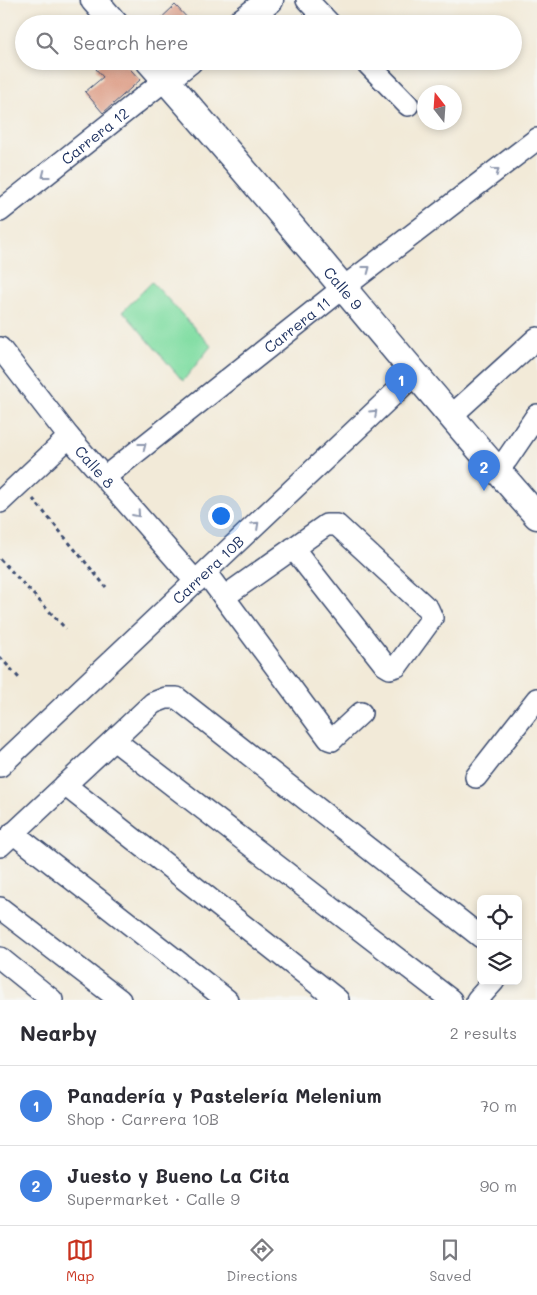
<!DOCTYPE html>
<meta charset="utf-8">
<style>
body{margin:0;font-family:Mali,sans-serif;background:#f2f2f3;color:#2b2b33}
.controls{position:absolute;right:15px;bottom:15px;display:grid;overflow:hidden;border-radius:8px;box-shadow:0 2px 8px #0003}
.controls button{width:45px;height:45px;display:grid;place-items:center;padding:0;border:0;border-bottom:1px solid #e1e1e2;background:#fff;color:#2b2b33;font:25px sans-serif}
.compass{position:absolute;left:417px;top:85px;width:45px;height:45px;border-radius:50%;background:#fff;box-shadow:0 2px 8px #0003;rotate:343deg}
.you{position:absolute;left:220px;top:515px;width:18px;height:18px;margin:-12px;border:4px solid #fff;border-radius:50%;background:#1a73e8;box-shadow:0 0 0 8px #1a73e833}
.badge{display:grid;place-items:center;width:32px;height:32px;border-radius:50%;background:#c8321e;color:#fff;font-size:16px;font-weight:700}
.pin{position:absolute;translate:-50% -41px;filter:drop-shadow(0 1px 2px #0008)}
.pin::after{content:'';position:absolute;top:26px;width:18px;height:15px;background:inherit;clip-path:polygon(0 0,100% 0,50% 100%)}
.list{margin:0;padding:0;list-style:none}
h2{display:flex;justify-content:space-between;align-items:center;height:65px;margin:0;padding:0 20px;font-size:21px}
h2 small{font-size:16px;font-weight:400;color:#7c7c81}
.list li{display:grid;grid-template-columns:32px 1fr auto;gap:15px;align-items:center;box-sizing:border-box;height:80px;padding:0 20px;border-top:1px solid #e1e1e2}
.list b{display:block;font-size:19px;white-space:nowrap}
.list p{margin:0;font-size:16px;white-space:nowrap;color:#7c7c81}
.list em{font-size:16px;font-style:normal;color:#7c7c81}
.icon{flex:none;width:28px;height:28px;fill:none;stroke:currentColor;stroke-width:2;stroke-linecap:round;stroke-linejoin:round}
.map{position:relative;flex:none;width:537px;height:1000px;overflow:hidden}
.search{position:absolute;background:#fff;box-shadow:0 2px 8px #0003;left:15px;right:15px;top:15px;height:55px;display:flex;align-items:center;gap:12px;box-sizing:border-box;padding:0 18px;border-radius:28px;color:#7c7c81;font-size:19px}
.sheet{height:225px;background:#fff}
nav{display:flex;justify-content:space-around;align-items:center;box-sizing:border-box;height:70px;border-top:1px solid #e1e1e2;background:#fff;font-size:14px;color:#7c7c81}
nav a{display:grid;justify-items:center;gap:2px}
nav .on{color:#c8321e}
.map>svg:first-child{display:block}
.green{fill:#83dea4;stroke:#4f8681}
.building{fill:#dfa48f}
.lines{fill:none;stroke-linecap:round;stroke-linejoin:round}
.minor-casing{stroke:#3b4b70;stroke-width:24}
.major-casing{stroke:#3b4b70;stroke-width:29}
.path{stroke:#3b4b70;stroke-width:3;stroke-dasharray:4 4;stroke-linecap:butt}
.minor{stroke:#fff;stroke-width:21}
.major{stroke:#fff;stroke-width:26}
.oneway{stroke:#8d97ae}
.labels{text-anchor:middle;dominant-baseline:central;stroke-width:4;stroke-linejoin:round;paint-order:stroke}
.street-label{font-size:15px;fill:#1b2f5e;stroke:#f6f6f2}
</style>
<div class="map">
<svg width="537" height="1000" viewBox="0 0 537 1000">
<rect width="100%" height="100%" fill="#f6f6f2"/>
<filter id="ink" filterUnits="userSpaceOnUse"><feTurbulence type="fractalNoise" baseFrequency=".02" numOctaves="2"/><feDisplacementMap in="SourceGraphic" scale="10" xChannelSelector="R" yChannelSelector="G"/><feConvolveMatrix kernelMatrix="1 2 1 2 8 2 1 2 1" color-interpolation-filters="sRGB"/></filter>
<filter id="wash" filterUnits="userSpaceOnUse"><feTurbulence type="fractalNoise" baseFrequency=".0096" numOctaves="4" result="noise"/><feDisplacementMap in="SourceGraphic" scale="20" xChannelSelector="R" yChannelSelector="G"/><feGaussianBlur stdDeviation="1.12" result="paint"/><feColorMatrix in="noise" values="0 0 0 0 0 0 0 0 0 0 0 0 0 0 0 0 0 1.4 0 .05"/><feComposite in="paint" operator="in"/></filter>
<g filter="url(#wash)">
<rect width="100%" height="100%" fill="#f2ead8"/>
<polygon class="green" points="152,282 211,346 183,381 123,311"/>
<g id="blocks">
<g class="building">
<polygon points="175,5 193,24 155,24"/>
<polygon points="104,61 123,61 140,80 103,113 85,92 103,77 96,69"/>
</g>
</g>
</g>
<g filter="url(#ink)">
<use href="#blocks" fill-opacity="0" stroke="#3b4b70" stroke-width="1"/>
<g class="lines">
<g class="minor-casing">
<g id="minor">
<polyline points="307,0 330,24"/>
<polyline points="365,61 408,105"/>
<path id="s1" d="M0,211L165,80"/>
<path id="s2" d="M0,348L69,437L196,582"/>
<polyline points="450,417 537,338"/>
<polyline points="497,471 507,459 537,415"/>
<path id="s3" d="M105,477L343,288L537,139"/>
<polyline points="0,502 69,437"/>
<polyline points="206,573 329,739 332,740 335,737 361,713"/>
<polyline points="224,597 326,525 337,525 428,609 432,618 397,666 390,668 385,665 293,548"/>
<polyline points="114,740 451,1000"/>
<path id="s4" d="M0,766L415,374"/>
<polyline points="476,777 537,699"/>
<polyline points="65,785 338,1000"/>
<polyline points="13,833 227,1000"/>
<polyline points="0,846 153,703 166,698 177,698 481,937"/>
<polyline points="0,908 120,1000"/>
<polyline points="0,958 52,1000"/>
<polyline points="477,1000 494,981"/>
</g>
</g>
<g class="major-casing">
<g id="major">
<polyline points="94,0 115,24"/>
<polyline points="239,24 270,0"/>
<path id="s5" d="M149,61C282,210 405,366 537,516"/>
<polyline points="165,80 189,61"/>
</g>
</g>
<g class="path">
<polyline points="33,499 106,587"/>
<polyline points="0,559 66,629"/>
<polyline points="0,657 19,678"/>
</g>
<use href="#minor" class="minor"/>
<use href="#major" class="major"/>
</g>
<defs><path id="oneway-chevron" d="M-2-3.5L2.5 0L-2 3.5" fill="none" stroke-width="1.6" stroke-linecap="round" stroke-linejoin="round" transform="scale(1.25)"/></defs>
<g class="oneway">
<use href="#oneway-chevron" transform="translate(496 171) rotate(-37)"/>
<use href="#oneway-chevron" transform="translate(45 175) rotate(142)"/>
<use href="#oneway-chevron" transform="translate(367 269) rotate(-37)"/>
<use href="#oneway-chevron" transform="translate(374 413) rotate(-43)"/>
<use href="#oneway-chevron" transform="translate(143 446) rotate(-38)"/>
<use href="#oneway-chevron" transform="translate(137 514) rotate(49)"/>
<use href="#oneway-chevron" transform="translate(256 525) rotate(-43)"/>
</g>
</g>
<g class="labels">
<g class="street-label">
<text stroke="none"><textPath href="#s1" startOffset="121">Carrera 12</textPath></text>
<text stroke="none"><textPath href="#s5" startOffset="299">Calle 9</textPath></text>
<text stroke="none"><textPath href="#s3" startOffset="245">Carrera 11</textPath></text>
<text stroke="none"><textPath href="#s2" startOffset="152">Calle 8</textPath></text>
<text stroke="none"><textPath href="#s4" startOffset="286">Carrera 10B</textPath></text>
</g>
</g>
</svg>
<div class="controls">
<button><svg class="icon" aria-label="locate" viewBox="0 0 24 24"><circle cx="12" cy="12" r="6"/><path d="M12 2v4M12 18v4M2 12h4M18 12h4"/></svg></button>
<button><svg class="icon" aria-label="layers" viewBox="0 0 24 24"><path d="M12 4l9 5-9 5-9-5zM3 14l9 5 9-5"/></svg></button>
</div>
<svg class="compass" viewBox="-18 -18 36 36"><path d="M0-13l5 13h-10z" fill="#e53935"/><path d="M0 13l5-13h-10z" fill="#7c7c81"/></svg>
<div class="you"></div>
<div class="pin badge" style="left:401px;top:404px;background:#3f7fe0">1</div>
<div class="pin badge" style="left:484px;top:491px;background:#3f7fe0">2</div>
<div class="search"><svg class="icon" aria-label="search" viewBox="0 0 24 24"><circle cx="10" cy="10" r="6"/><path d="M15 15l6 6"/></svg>Search here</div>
</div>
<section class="sheet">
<h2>Nearby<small>2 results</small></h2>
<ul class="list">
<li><span class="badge" style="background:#3f7fe0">1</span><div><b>Panadería y Pastelería Melenium</b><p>Shop · Carrera 10B</p></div><em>70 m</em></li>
<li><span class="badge" style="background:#3f7fe0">2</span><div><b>Juesto y Bueno La Cita</b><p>Supermarket · Calle 9</p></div><em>90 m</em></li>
</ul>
</section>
<nav>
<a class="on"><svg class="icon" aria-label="map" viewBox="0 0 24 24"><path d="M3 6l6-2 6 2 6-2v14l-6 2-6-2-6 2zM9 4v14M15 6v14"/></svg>Map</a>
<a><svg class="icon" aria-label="directions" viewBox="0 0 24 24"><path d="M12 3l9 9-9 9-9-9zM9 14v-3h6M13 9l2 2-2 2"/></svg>Directions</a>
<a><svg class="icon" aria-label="saved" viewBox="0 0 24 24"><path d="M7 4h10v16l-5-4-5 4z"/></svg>Saved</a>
</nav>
